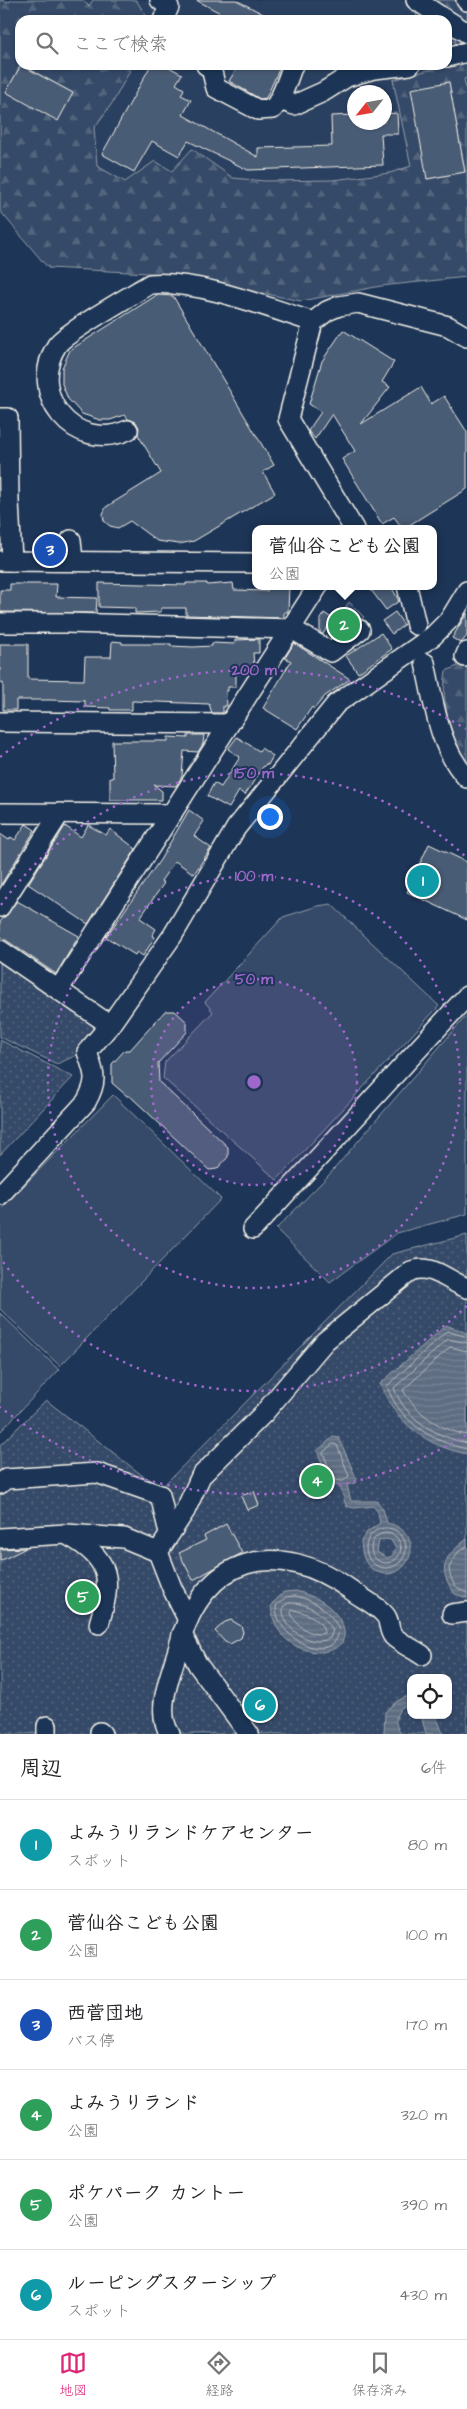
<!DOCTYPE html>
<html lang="ja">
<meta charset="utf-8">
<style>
body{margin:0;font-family:"Architects Daughter","Klee One",sans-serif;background:#f2f2f2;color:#202124}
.controls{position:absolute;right:15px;bottom:15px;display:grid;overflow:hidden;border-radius:10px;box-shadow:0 1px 4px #0004}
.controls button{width:45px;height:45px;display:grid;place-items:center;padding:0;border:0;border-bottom:1px solid #e0e0e0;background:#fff;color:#202124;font:25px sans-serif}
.compass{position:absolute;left:347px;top:85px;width:45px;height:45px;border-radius:50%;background:#fff;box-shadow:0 1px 4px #0004;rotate:239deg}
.you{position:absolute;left:269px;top:816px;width:18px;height:18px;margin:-12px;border:4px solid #fff;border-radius:50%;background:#1a73e8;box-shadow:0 0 0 8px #1a73e833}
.badge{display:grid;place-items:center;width:32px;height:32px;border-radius:50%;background:#db2777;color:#fff;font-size:16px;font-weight:700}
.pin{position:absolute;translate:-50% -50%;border:2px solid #fff;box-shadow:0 1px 5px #0006}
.popup{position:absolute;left:252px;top:525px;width:185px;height:65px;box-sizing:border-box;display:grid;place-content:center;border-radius:10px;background:#fff;filter:drop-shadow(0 1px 4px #0005);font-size:16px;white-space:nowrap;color:#757577}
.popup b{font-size:19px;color:#202124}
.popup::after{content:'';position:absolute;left:50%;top:100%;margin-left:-10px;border:10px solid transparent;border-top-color:#fff}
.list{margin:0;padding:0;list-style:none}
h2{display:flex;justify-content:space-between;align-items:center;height:65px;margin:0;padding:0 20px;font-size:21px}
h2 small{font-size:16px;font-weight:400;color:#757577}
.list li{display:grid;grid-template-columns:32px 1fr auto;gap:15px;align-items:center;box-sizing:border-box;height:90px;padding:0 20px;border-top:1px solid #e0e0e0}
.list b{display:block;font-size:19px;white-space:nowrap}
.list p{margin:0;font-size:16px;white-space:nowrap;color:#757577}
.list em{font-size:16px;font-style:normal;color:#757577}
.icon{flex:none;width:28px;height:28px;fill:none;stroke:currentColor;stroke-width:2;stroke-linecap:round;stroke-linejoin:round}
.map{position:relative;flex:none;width:467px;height:1734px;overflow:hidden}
.search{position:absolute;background:#fff;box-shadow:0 1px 4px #0004;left:15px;right:15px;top:15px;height:55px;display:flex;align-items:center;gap:12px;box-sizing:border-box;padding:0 18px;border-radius:15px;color:#757577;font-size:19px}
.sheet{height:605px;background:#fff}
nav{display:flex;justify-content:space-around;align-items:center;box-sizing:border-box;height:70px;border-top:1px solid #e0e0e0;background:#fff;font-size:14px;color:#757577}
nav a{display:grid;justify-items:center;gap:2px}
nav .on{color:#db2777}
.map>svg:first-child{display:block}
.built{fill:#2a4060;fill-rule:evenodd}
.grass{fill:#354a67;stroke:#949ea8}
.forest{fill:url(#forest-firs);stroke:#949ea8;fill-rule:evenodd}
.park{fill:url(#park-dots);stroke:#949ea8;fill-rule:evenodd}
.water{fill:url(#water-rules);stroke:#9aa2ab;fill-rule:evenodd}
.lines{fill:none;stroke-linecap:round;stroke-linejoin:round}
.shore{stroke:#b8bcbf;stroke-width:1}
.building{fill:#485b74;stroke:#f4f1e8}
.minor-casing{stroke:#f4f1e8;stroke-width:22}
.minor{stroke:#1d3557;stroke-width:19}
.ring{fill:none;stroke:#9f67cb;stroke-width:2.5;stroke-dasharray:2.5 5}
.centre{fill:#9f67cb;stroke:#1d3557;stroke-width:2.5}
.ring-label{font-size:15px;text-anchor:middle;font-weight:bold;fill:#9f67cb;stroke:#1d3557;stroke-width:4;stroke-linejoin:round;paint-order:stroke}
</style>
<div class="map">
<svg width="467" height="1734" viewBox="0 0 467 1734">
<defs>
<pattern id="forest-firs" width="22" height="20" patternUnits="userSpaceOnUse" patternTransform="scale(1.25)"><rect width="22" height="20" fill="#354a67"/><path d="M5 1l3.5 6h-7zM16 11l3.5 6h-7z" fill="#53657d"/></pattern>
<pattern id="park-dots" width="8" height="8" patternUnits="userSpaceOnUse" patternTransform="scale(1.25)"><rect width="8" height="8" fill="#354a67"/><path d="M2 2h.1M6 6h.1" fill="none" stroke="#53657d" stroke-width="1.8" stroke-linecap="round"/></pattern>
<pattern id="water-rules" width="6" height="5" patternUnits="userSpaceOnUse" patternTransform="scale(1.25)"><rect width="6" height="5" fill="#5e6d82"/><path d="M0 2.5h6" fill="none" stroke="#768294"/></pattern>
</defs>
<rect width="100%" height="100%" fill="#1d3557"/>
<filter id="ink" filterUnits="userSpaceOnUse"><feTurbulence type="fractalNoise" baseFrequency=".02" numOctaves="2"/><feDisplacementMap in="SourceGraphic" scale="10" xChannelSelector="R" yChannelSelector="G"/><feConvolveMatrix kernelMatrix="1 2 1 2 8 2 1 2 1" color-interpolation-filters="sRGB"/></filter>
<g filter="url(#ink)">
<path class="built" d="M0,0H467V263L13,201ZM20,20H447V65H20ZM354,92H384V122H354Z"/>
<g class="grass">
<polygon points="331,904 439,1006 277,1180 163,1078 165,1062 213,1012 205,1002 283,917 318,906"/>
<polygon points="467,1015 467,1214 397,1233 330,1282 276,1229 328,1176"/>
<polygon points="113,1095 221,1199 60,1366 0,1309 0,1210"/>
<polygon points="0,1313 59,1370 0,1432"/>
</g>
<g class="forest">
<path d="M0,0L10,2L11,0H82L89,6L93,0H136L149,20H20L21,65L6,92L58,120L73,93L22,65H133L113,102L94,128L97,166L125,182L155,161L172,171L192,149L233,178L265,181L333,180L390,173L411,166L393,80L450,64L456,41L447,42V20H418L412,2L407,0H467V78L464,79L467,95V277L381,286L301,301L169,274L48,268L0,211ZM447,83H449L465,172L427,179Z"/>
<path d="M467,662V763C451,735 440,704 446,671Z"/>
</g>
<g class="park">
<polygon points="349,602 364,617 336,639 327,633"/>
<polygon points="0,959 95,1023 97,1029 77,1055 57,1064 0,1037"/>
<polygon points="0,1040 73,1077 0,1155"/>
<path d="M467,1235V1734H0V1445L46,1400L143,1476L163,1486L392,1254ZM411,1678H448V1715H411Z"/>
</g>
<g class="water">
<path d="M446,1325L467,1333V1454C426,1446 396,1423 380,1384Z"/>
<path d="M333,1437L339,1438L357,1480L355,1483L347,1485L351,1501H377L383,1509L387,1523C431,1533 407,1587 375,1571C363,1564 362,1554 361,1541L367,1532L380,1523L378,1512L373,1506L354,1508L346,1506L340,1486L331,1484L317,1451ZM385,1539L391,1540L396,1549L392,1556L387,1558L377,1552L379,1541Z"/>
<path d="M467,1539V1598L455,1594C436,1568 444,1557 467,1539Z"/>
<path d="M296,1591C313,1596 328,1602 338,1617C369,1662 275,1669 271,1605L284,1592Z"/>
<path d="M410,1695L411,1706L402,1707C394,1716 394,1724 401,1734H384L385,1712L397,1701Z"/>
<polygon points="421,1715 436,1715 443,1734 426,1734"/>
</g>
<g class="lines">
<g class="shore">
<path d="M467,1337L447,1331L387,1386C399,1421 432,1442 467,1449"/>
<path d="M467,1343L448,1339L394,1388C405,1419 437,1437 467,1443"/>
<path d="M467,1351L450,1347L403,1390C417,1414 439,1429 467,1435"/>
<polygon points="333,1444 337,1445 349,1476 343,1481 334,1480 323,1453"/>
<circle cx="386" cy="1548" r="20"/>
<circle cx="386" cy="1548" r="15"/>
<path d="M467,1546L458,1552L449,1568C450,1580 455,1589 467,1593"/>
<path d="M296,1596C316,1601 329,1610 339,1629C336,1668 275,1640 276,1606L286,1597Z"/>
<path d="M289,1603C309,1602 323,1614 333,1630L330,1638C312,1649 280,1628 283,1607Z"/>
<path d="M293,1610C305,1612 323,1619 324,1633C311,1637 295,1625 291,1613Z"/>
</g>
</g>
<g class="building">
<polygon points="196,0 236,0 275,20 224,20 226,16"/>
<polygon points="21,65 73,93 58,121 6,92"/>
<polygon points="151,65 165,65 182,74 176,84 184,89 181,95 191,100 183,115 258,157 258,148 332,146 331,116 354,115 354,122 384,122 384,114 397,113 398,134 381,134 383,165 248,170 188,141 179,156 152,141 134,172 102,154"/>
<polygon points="239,65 281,65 266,98 260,99 229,81"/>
<polygon points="449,82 465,172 427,179 411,89"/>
<polygon points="157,295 173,296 274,465 263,472 275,493 194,541 179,544 157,541 130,521 118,528 110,526 104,521 103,514 106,507 161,473 138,435 139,428 136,422 128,419 125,415 110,420 100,420 82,414 68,399 62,384 62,368 70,350"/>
<polygon points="343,330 394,362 382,382 390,387 361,424 421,387 431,404 444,396 467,432 467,489 403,529 394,517 382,524 342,459 355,451 332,414 315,439 308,431 321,412 309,404 322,361"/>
<polygon points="99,583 186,585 186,583 207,583 207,585 233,583 234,590 267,591 267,586 289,586 288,612 284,612 284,618 186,615 186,608 161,608 161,612 135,613 135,608 99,607"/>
<polygon points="10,584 57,584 56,597 97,598 96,613 0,612 0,590 10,590"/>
<polygon points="368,586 391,586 399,601 386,610"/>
<polygon points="395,612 404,625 392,634 382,621"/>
<polygon points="324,613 333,619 323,634 320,633 320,619"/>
<polygon points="467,613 467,636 461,643 452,638"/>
<polygon points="381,633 392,649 358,673 346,656"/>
<polygon points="259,639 259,653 253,653 254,665 248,674 236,674 236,687 228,687 228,691 226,691 227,706 223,706 223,713 212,713 209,704 132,701 132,710 110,710 110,708 85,707 85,701 50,700 16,700 16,710 3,710 3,683 0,683 0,644 28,644 28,679 84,680 85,657 111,657 112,641 122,642 122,644 171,644 171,646 193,647 212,646 212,643 235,644 235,640"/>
<polygon points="294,643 350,679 325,696 314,709 312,707 297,729 263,708 291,661 285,658"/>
<polygon points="188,735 204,735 203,744 198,752 184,751 182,776 176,786 154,785 162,791 162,800 110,800 110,778 113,778 112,741 168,741 168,737 188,738"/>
<polygon points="237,737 259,751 261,748 273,756 268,765 266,764 262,768 245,795 239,791 229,808 207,796 214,783 221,787 240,757 228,749"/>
<polygon points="189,810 204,821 194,836 211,848 194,874 175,861 161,881 164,883 140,918 156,929 152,936 155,937 143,956 137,952 135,955 106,937 160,860"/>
<polygon points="26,824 35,830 0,886 0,834 9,840 11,837 15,840"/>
<polygon points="88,825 106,835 110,829 136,849 88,924 28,884 65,826 81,837"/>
<polygon points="429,844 467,862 467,920 407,892"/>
<polygon points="17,901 79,936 56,974 0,936 0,922"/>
<polygon points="165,1011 175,1011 187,1022 187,1032 158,1063 159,1082 228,1147 228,1157 217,1169 209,1170 130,1096 127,1096 112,1083 112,1064 125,1050 130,1050"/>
<polygon points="254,1491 259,1505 247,1510 241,1496"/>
<polygon points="226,1524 242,1553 193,1580 179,1553 206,1540 204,1536"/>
<polygon points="26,1548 0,1561 0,1549"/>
<polygon points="231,1620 241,1626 243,1632 241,1638 230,1644 225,1642 215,1631 225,1622"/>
</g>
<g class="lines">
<g class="minor-casing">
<g id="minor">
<polyline points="160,0 169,7 163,20"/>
<polyline points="416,0 446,20"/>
<polyline points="466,0 467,1"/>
<polyline points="447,20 467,33"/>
<polyline points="447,57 467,52"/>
<path d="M206,65L211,68L216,88L258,110L273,109C283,97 287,80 293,65"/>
<polyline points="280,100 294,105 323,92 347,77 374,69 410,65"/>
<polyline points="0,418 8,418 9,501 12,561"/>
<path d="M128,430C74,454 26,394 57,345C66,332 132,295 150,284C199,280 266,307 313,322"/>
<polyline points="354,529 288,419 313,322 327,311 339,306 358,303 448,326 467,337"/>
<polyline points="71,540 73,561"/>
<polyline points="0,561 255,563"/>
<polyline points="407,586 416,625"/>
<polyline points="0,623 65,623 292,629 331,652 360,630"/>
<polyline points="465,657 467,652"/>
<path d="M425,663C434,702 438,747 467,778"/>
<polyline points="0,722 229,724"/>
<polyline points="0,813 172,814"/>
<polyline points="0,907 60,813"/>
<polyline points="0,950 110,1025"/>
<polyline points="59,989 318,586"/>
<path d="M0,1195L86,1102C98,1081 95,1074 87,1052L110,1025L173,935L236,828L336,704L433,636L450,619L467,591"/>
<polyline points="253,1229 467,996"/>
<polyline points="0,1484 6,1479 97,1473 160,1495 169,1533"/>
<path d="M69,1536C112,1560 112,1580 99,1624"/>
<polyline points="0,1538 66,1534 124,1538 158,1552"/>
<polyline points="452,1614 467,1612"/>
<path d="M188,1620L172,1588L158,1552L185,1511L201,1476L264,1413L325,1341L411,1271C433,1263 447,1281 467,1288"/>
<polyline points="182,1634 198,1665 249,1734"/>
<polyline points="47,1726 47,1734"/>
<polyline points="100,1732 102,1734"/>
<path d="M170,1734C154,1710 172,1672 179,1646C203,1555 277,1537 351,1590C361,1598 377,1605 385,1615C390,1620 388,1630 393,1636C400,1643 413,1649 422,1655"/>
</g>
</g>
<use href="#minor" class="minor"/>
</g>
</g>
<circle cx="254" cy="1082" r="103" fill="#9f67cb" fill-opacity=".12"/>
<g class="ring">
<circle cx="254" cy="1082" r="103"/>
<circle cx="254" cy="1082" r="206"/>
<path d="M467 1306A309 309 0 0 1 1 1259M1 905A309 309 0 0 1 467 858"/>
<path d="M466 1435A412 412 0 0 1 0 1407M0 757A412 412 0 0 1 466 729"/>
</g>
<circle cx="254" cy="1082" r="8" class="centre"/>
<g class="ring-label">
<text x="254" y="675">200 m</text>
<text x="254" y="778">150 m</text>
<text x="254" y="881">100 m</text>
<text x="254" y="984">50 m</text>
</g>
</svg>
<div class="controls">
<button><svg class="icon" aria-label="locate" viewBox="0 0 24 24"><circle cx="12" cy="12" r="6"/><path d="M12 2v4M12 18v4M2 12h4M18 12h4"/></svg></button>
</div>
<svg class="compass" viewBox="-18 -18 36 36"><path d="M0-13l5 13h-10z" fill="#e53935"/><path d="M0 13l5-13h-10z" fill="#757577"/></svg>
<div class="you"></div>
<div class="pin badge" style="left:423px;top:881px;background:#0f9aa8">1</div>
<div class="pin badge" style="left:344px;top:625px;background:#2e9e5b">2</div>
<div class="popup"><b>菅仙谷こども公園</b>公園</div>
<div class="pin badge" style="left:50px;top:550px;background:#1a4fb4">3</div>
<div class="pin badge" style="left:317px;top:1481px;background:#2e9e5b">4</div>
<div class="pin badge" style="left:83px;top:1597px;background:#2e9e5b">5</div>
<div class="pin badge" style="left:260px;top:1705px;background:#0f9aa8">6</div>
<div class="search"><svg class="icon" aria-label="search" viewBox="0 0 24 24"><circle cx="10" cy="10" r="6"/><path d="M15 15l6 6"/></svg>ここで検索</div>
</div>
<section class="sheet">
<h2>周辺<small>6件</small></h2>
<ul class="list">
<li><span class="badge" style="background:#0f9aa8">1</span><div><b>よみうりランドケアセンター</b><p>スポット</p></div><em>80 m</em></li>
<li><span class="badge" style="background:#2e9e5b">2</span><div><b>菅仙谷こども公園</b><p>公園</p></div><em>100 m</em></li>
<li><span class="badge" style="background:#1a4fb4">3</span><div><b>西菅団地</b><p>バス停</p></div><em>170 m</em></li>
<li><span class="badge" style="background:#2e9e5b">4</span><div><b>よみうりランド</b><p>公園</p></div><em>320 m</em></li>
<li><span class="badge" style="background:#2e9e5b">5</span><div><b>ポケパーク カントー</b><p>公園</p></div><em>390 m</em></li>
<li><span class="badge" style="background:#0f9aa8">6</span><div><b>ルーピングスターシップ</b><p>スポット</p></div><em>430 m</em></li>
</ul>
</section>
<nav>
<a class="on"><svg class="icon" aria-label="map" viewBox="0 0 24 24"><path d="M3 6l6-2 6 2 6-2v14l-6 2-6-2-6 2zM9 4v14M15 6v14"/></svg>地図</a>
<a><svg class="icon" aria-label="directions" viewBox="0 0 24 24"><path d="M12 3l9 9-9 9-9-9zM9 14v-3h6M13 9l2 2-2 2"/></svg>経路</a>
<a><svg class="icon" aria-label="saved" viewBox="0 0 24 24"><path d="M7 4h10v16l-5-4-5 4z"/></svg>保存済み</a>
</nav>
